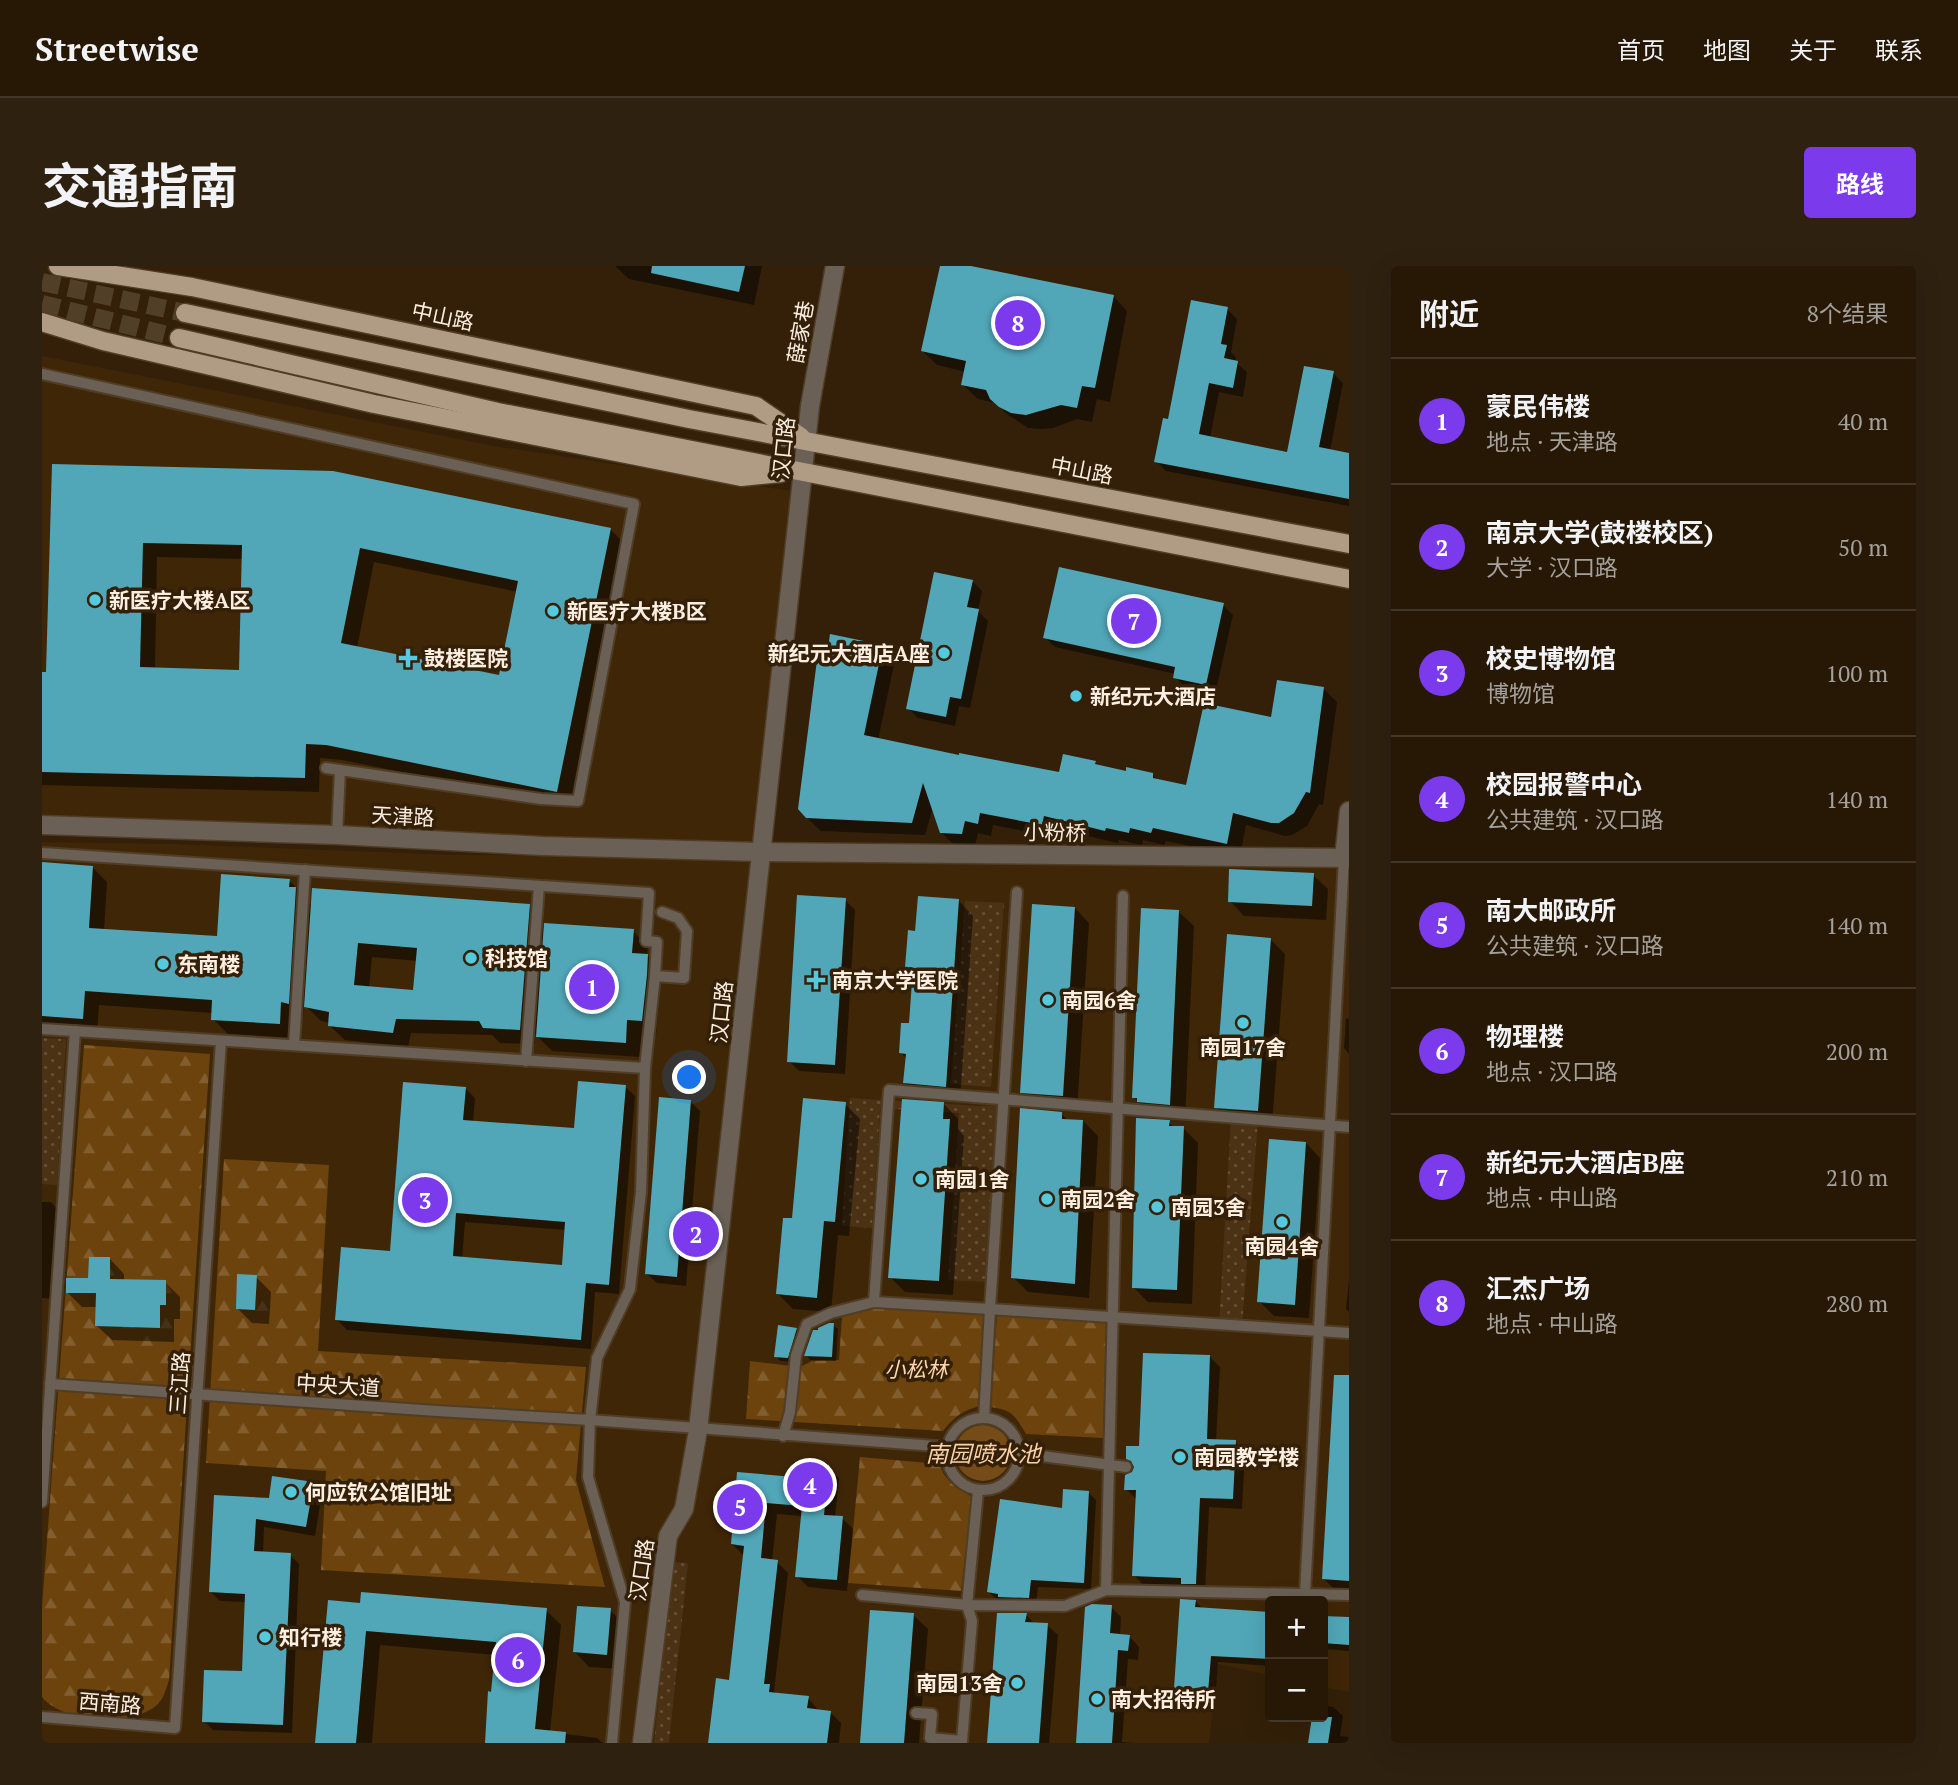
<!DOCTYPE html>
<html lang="zh">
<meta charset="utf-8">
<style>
body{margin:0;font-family:"PT Serif","Noto Sans SC",serif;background:#2f2110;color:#f1f3f6}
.controls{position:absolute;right:21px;bottom:21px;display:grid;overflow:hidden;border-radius:7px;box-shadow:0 7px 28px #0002}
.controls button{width:63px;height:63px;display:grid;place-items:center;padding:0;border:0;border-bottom:2px solid #433728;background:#271806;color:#f1f3f6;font:35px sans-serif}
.you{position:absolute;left:648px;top:812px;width:24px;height:24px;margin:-18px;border:5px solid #fff;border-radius:50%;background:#1a73e8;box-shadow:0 0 0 10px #1a73e833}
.badge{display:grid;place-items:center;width:46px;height:46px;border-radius:50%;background:#7c3aed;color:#fff;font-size:23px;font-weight:700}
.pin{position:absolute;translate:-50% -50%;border:4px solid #fff;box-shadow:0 2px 7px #0006}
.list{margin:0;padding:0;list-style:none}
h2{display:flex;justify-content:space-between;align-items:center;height:91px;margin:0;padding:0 28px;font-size:30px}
h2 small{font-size:23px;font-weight:400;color:#a4a09b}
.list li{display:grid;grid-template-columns:46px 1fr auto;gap:21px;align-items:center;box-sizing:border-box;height:126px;padding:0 28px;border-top:2px solid #433728}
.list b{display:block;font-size:26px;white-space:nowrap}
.list p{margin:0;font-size:23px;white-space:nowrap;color:#a4a09b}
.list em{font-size:23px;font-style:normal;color:#a4a09b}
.map{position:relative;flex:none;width:1307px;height:1477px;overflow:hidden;border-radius:7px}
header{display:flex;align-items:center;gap:42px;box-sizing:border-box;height:98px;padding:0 35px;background:#271806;border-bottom:2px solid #433728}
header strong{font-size:33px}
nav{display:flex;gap:38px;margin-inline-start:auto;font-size:24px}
.intro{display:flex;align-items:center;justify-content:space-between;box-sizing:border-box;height:168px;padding:0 42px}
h1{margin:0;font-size:49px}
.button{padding:18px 32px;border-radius:7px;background:#7c3aed;color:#fff;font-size:24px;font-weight:700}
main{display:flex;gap:42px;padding:0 42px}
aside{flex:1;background:#271806;border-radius:7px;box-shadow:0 7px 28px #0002}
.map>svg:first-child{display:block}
.built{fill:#3f2607}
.grass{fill:url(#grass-dots)}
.forest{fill:url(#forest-firs)}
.water{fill:#754b17}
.shadow{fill:#0007;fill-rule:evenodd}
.building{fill:#51a7b8;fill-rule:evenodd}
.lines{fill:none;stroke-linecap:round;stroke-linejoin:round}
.primary-tunnel{stroke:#523f28;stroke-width:18;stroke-dasharray:18 9;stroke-linecap:butt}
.service-casing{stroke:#503d26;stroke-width:14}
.minor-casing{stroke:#503d26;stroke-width:21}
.tertiary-casing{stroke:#503d26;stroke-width:21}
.primary-casing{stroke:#503d26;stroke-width:21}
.service{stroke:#6a6055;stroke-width:10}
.minor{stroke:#6a6055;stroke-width:18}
.tertiary{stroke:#6a6055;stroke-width:18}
.primary{stroke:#b09b85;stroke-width:18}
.poi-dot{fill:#55cadf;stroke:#342008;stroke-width:2.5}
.labels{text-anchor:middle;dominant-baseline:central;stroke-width:7;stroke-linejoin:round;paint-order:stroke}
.street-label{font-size:21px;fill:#fceee0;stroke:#342008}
.poi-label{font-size:21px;font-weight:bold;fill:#fceee0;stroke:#342008;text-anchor:start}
.park-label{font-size:21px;font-style:italic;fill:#fed6ad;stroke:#342008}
.water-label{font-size:23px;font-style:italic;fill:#fad2a9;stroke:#342008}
</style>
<header>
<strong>Streetwise</strong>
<nav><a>首页</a><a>地图</a><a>关于</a><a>联系</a></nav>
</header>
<div class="intro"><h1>交通指南</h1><a class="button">路线</a></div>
<main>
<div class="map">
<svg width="1307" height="1477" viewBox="0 0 1307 1477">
<defs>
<pattern id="grass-dots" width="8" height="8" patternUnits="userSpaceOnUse" patternTransform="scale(1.75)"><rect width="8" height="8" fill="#4b3215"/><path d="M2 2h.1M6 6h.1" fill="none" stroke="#665037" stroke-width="1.8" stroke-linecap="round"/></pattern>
<pattern id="forest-firs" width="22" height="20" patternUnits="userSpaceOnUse" patternTransform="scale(1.75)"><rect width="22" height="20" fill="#6c430c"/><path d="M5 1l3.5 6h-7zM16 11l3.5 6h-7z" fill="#825e2f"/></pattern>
</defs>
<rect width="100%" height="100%" fill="#342008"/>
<g class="built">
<polygon points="0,90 452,180 749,225 714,581 0,559"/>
<polygon points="0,576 130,578 411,589 803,591 1307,601 1307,1426 1281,1421 1281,1335 1228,1335 1228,1409 1176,1398 1167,1477 0,1477"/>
</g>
<g class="grass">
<polygon points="923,635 962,637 949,821 909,818"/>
<polygon points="0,772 24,773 15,919 0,918"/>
<polygon points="808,832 936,840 958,839 944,1016 906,1014 917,847 838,842 830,962 800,960"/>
<polygon points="1189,852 1216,854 1200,1060 1177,1059"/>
<polygon points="631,1296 646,1297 627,1477 612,1477"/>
</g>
<g class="forest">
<path d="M42,779L168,788L127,1414C124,1423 122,1432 115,1439C90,1461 21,1457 0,1431V1341Z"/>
<polygon points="182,893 287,899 276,1085 544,1101 534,1214 563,1321 279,1304 284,1205 164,1197"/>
<path d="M832,1039L944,1046L938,1140C921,1144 912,1151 901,1165L704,1153L708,1095L758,1101L770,1095L797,1094L800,1051Z"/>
<path d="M955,1048L1064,1055L1061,1172L984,1168C973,1150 971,1144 949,1141Z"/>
<path d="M818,1191L898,1198C902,1215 915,1222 930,1231L919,1325L806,1317Z"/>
</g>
<circle class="water" cx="941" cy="1187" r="28"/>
<g class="shadow">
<polygon points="573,0 720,0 712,39 587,13"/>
<polygon points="900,0 920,0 1071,30 1085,45 1068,136 1055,133 1050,156 1035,153 1011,162 1000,163 986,162 965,148 954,137 936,133 921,119 924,106 895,99 881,85"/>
<polygon points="1185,43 1195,53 1189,86 1194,91 1193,96 1205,106 1201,131 1177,126 1168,172 1246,188 1291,107 1301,117 1288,185 1307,189 1307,240 1124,205 1114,195 1128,155"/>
<path d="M11,200L568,263L583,278L529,540L300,494L278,492L277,526L0,519V408H6ZM115,291L201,293L198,405L113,403ZM332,296L476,326L459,411L315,382Z"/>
<polygon points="930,315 940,325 936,345 946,355 928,442 917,440 913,460 876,452 866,442"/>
<polygon points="1181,339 1191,349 1173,428 1143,421 1133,411 1134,408 1013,381 1003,371"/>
<polygon points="840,380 853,394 836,474 1018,508 1053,496 1057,501 1085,507 1110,509 1116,514 1146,521 1231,453 1282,423 1295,436 1281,539 1277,538 1265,560 1250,569 1243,570 1204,559 1198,590 1124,575 1122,579 1101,574 1100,579 1077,574 1076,577 1015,563 1013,571 951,559 949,570 936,567 933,580 913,580 899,566 891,541 883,569 779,565 760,547 785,398"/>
<path d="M0,598L50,601L65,616L62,665L176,672L247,614L270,640H487L502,654L501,659L591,665L606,680L605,689L620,705L614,769L600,768L598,791L510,785L493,768V778L458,777L450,769L369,767L366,781L303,774L288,760V757L279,755L262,738L261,751L254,750L252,772L186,768L171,753V747L57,739L55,767L0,763ZM330,691L376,695L373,726L327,722Z"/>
<polygon points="1271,609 1286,623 1284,654 1202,650 1188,635"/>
<polygon points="803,634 813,644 803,808 757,805 747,795"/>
<polygon points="917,635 931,650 918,835 878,831 863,817 865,793 858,786 868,759 872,708 865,701 875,666"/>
<polygon points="1033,642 1047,657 1035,844 994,841 980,826"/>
<polygon points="1137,646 1152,660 1143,853 1111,850 1092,831"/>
<polygon points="1228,673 1243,688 1230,859 1189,856 1174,841"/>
<polygon points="1304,752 1307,753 1307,788 1302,782"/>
<path d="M583,821L593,830L577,1028L553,1026L549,1083L305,1064L295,1054L350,987L423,822L433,832L431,856L534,864ZM423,956L524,964L521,1001L420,993Z"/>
<polygon points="648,835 658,845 644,1020 615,1017 605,1008"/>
<polygon points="803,838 818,853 807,970 796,969 789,1046 751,1043 736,1028 751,954"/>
<polygon points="902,838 916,853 916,863 922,870 911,1029 863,1026 848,1011"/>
<polygon points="1019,848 1027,855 1041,855 1056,870 1047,1032 986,1026 971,1011"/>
<polygon points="1127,856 1132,862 1141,862 1156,877 1150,1038 1106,1036 1092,1022"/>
<polygon points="1264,877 1278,892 1267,1052 1232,1050 1217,1035"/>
<polygon points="0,936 9,936 20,948 14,1033 0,1032"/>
<polygon points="68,993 82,1008 82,1015 123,1016 138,1031 138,1053 132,1053 132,1076 70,1074 55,1060 55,1041 40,1041 25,1026 48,1014"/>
<polygon points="214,1011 229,1026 227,1058 210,1057 195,1042"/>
<polygon points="1307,1013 1307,1046 1304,1043"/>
<polygon points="791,1059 796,1063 794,1095 768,1094 764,1089"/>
<polygon points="754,1063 759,1068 750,1096 738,1095 734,1090"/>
<polygon points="1168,1091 1178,1101 1174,1175 1193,1176 1203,1186 1200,1243 1167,1241 1163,1327 1145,1321 1101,1319 1092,1309 1095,1234 1084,1223 1093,1200 1086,1192 1099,1182"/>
<polygon points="1307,1111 1307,1326 1294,1325 1282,1313"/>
<polygon points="786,1201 797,1212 793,1251 800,1252 811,1263 805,1325 766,1321 755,1310 760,1250 735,1248 730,1295 735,1296 746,1307 732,1425 736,1429 766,1432 777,1445 788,1446 799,1457 797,1477 668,1477 688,1416 702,1290 690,1278 697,1207 754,1213"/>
<polygon points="271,1218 280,1227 273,1270 222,1261 221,1287 248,1289 257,1298 250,1467 171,1464 162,1455 202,1407 204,1336 178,1335 169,1326 174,1231 228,1234"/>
<polygon points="1046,1226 1054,1234 1049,1323 996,1321 994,1338 954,1333 947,1326"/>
<polygon points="1153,1335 1161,1343 1228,1348 1228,1400 1176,1396 1172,1446 1140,1444 1133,1436"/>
<polygon points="320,1339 504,1344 519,1359 508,1466 555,1472 561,1477 444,1477 454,1389 338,1379 330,1477 274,1477"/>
<polygon points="1069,1341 1079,1351 1078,1370 1087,1370 1097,1381 1096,1394 1086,1393 1080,1476 1094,1477 1036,1477"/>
<polygon points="568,1344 583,1359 579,1403 547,1401 533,1386"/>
<polygon points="871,1349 886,1363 877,1477 819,1477"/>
<polygon points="984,1349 993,1358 1005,1359 1016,1369 1007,1477 946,1477"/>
<polygon points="1281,1351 1307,1353 1307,1385 1281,1383"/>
<polygon points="1281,1439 1291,1441 1301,1450 1298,1470 1307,1471 1307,1477 1268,1477 1272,1451 1281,1451"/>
</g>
<g class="building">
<polygon points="610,0 703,0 697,26 609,7"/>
<polygon points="898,0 929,0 1072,29 1053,122 1040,120 1035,142 1019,139 984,149 969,147 957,141 948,133 944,124 919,119 924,95 879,85"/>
<polygon points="1149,34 1186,41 1179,78 1185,79 1182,92 1196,95 1191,122 1167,117 1157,168 1245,186 1262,100 1292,105 1277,181 1307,187 1307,233 1112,196 1121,152 1126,153"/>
<path d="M10,198L291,205L569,262L515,526L284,479L264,478L263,512L0,506V406H4ZM101,277L200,279L197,404L98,401ZM318,282L476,315L457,409L299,377Z"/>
<polygon points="1017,301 1182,337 1164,419 1131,412 1133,401 1001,372"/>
<polygon points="892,306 931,314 925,341 937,343 919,433 908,431 904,451 864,443"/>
<polygon points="788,368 841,379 822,469 917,489 917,487 1017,506 1021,488 1054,495 1053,498 1084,505 1084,501 1111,507 1111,512 1144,519 1162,437 1229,451 1235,414 1282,421 1268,527 1264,526 1252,547 1237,557 1229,557 1191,547 1185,578 1111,562 1109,567 1088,562 1087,567 1064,562 1063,565 1002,550 1000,559 938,547 936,558 923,555 920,568 898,567 881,517 870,557 764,552 756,543 775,394 784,396"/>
<polygon points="0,596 51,600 47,662 175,670 179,608 248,613 247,621 254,621 247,738 239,736 238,758 169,754 170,734 43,725 41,753 0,750"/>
<polygon points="1187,603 1272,607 1270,640 1186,636"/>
<path d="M270,622L488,638L478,764L441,762L437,755L354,753L351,767L286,760L287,746L262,741ZM316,677L375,682L371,724L312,719Z"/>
<polygon points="755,629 804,632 793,799 745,796"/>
<polygon points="876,630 917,633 904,821 861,817 864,788 857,787 859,757 867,757 871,702 863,701 866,664 873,665"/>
<polygon points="990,638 1033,641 1021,830 978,827"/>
<polygon points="1099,642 1137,644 1128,839 1095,836 1095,832 1090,832"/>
<polygon points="502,657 592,663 590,687 606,688 605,709 600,755 585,754 584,777 494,771"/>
<polygon points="1185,668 1229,672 1216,845 1172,842"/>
<path d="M536,815L584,819L567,1019L544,1017L539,1074L293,1054L299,981L348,985L361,816L424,821L421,854L532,862ZM414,947L523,956L520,999L411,990Z"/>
<polygon points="617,831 649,834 635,1011 603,1008"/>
<polygon points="761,832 804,836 793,956 782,955 775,1032 734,1028 741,952 750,952"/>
<polygon points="860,833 902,836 901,853 908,853 897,1015 846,1012"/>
<polygon points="978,842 1020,846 1020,853 1041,854 1033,1018 969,1012"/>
<polygon points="1094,852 1128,854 1127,860 1142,860 1135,1024 1090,1022"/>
<polygon points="1227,873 1264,876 1253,1039 1215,1036"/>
<polygon points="47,991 68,991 68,1013 124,1014 124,1039 118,1039 118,1062 53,1060 54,1027 24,1027 24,1012 46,1012"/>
<polygon points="195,1008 215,1009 213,1044 194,1043"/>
<polygon points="787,1057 792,1057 790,1091 762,1090 771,1064 776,1064 776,1062"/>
<polygon points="736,1059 755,1062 746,1092 732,1091"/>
<polygon points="1101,1087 1168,1089 1165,1173 1194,1174 1191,1233 1158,1232 1154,1318 1139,1318 1139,1312 1090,1310 1094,1224 1082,1224 1083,1209 1090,1206 1092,1201 1089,1195 1084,1193 1084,1180 1097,1180"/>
<polygon points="1292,1109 1307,1109 1307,1315 1280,1313"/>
<polygon points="753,1196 787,1199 782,1249 801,1250 795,1314 753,1311 760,1240 724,1237 719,1292 736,1294 722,1418 728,1418 727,1426 767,1430 765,1442 789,1445 785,1477 666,1477 674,1412 687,1414 702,1280 689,1278 695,1206 752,1211"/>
<polygon points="230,1210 272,1216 264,1261 214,1253 212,1285 249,1287 241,1459 160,1456 162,1404 200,1405 203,1328 167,1326 172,1229 227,1232"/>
<polygon points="1021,1223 1047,1225 1042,1317 989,1314 987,1332 956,1331 956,1328 945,1326 958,1233 1020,1242"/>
<polygon points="319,1326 505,1342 493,1463 524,1466 523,1477 443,1477 446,1425 449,1426 454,1376 324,1365 314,1477 273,1477 286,1334 318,1337"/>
<polygon points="1138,1333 1154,1334 1153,1341 1228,1346 1228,1393 1169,1390 1165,1439 1131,1437"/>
<polygon points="1050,1338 1070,1339 1068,1367 1088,1369 1086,1385 1076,1384 1070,1477 1034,1477 1043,1341"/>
<polygon points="535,1340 569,1342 565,1389 531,1386"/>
<polygon points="828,1344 872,1347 862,1477 818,1477"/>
<polygon points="955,1347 985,1347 983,1356 1006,1357 997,1477 945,1477"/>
<polygon points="1281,1350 1307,1351 1307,1379 1281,1377"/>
<polygon points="1270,1451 1290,1451 1286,1477 1266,1477"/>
</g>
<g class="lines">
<g class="primary-tunnel">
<polyline points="0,16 143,47"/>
<polyline points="0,38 137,72"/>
</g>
<g class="service-casing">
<g id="service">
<polyline points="0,108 592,238 536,535 499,533 284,502"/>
<polyline points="295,569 298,504"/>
<polyline points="0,587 607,627 604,675 615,676 613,710"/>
<polyline points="0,763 603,802"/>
<polyline points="252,779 263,604"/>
<polyline points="484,795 497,620"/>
<polyline points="832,1036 847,824 1307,861"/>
<polyline points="8,1118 395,1145 548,1154 907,1181"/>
<polyline points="942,1152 948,1043 1307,1067"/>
<circle cx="941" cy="1188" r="36"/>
<polyline points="741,1170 748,1146 754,1089 765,1058 789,1047 832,1036 948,1043 975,626"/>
<polyline points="977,1187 1084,1201"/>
<polyline points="0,1236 33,765"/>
<polyline points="1064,1324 1081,630"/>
<polyline points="1263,1327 1302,592"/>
<polyline points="820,1329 925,1339 1023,1340 1064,1324 1307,1329"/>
<polyline points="874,1447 890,1448 888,1472 920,1475 930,1355 925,1339 936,1225"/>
<polyline points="0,1451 133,1462 179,775"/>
<polyline points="570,1477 583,1336 546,1211 548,1154 555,1092 588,1023 599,926 603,802 613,710 642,712 645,665 636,652 620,646"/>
</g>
</g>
<g class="minor-casing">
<g id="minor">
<polyline points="719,586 1307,592"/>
<polyline points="1302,592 1307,545"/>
</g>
</g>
<g class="tertiary-casing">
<g id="tertiary">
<polyline points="0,559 295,569 501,580 719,586"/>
<polyline points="600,1477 626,1270 642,1243 656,1164 768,140 793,0"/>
</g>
</g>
<g class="primary-casing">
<g id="primary">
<polyline points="16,0 150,21 714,140 759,171"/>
<polyline points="143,47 647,153 1307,278"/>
<polyline points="0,56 61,75 332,138 699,211 739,207"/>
<polyline points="137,72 456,146 1307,313"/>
</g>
</g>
<use href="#service" class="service"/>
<use href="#minor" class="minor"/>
<use href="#tertiary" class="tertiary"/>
<use href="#primary" class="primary"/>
</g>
<g class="poi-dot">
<circle cx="53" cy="334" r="7"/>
<circle cx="511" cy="345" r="7"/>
<circle cx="902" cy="387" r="7"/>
<path d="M362.5 381.5h7v7h7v7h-7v7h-7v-7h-7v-7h7z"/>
<circle cx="1034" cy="430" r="7"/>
<circle cx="429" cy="692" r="7"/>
<circle cx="121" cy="698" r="7"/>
<path d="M770.5 703.5h7v7h7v7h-7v7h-7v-7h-7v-7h7z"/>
<circle cx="1006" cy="734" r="7"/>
<circle cx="1201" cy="757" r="7"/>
<circle cx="879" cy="913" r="7"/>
<circle cx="1005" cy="933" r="7"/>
<circle cx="1115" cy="941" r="7"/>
<circle cx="1240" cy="956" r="7"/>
<circle cx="1138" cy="1191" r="7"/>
<circle cx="249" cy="1226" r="7"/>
<circle cx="223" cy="1371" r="7"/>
<circle cx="975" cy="1417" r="7"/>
<circle cx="1055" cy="1433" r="7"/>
</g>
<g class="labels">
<g class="street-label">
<text transform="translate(401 50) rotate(12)">中山路</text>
<text transform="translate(758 66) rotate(-80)">薛家巷</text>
<text transform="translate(741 182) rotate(-84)">汉口路</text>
<text transform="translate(1040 204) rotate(11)">中山路</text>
<text transform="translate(361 550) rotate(3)">天津路</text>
<text transform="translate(1013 566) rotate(1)">小粉桥</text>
<text transform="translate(679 746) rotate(-84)">汉口路</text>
<text transform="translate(137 1117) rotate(-86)">三江路</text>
<text transform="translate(296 1119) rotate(4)">中央大道</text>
<text transform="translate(599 1304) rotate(-82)">汉口路</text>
<text transform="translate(68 1437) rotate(5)">西南路</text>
</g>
<g class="poi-label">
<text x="67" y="334">新医疗大楼A区</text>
<text x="525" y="345">新医疗大楼B区</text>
<text x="888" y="387" text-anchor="end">新纪元大酒店A座</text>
<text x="382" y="392">鼓楼医院</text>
<text x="1048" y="430">新纪元大酒店</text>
<text x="443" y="692">科技馆</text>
<text x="135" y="698">东南楼</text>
<text x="790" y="714">南京大学医院</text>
<text x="1020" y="734">南园6舍</text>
<text x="1201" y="781" text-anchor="middle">南园17舍</text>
<text x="893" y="913">南园1舍</text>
<text x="1019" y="933">南园2舍</text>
<text x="1129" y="941">南园3舍</text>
<text x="1240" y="980" text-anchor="middle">南园4舍</text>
<text x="1152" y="1191">南园教学楼</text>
<text x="263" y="1226">何应钦公馆旧址</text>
<text x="237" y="1371">知行楼</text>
<text x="961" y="1417" text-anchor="end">南园13舍</text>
<text x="1069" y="1433">南大招待所</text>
</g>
<g class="park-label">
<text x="874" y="1103">小松林</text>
</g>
<g class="water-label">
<text x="941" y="1187">南园喷水池</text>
</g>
</g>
</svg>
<div class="controls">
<button>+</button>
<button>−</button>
</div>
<div class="you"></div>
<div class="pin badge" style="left:550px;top:721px">1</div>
<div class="pin badge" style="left:654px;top:968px">2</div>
<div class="pin badge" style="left:383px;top:934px">3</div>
<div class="pin badge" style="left:768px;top:1219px">4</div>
<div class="pin badge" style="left:698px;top:1241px">5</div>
<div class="pin badge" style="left:476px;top:1394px">6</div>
<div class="pin badge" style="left:1092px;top:355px">7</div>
<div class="pin badge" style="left:976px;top:57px">8</div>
</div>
<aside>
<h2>附近<small>8个结果</small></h2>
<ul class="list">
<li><span class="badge">1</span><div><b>蒙民伟楼</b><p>地点 · 天津路</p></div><em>40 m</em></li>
<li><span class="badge">2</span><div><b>南京大学(鼓楼校区)</b><p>大学 · 汉口路</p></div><em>50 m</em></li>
<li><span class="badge">3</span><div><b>校史博物馆</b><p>博物馆</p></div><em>100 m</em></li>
<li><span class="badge">4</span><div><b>校园报警中心</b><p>公共建筑 · 汉口路</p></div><em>140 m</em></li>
<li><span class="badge">5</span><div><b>南大邮政所</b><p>公共建筑 · 汉口路</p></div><em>140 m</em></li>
<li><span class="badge">6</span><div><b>物理楼</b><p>地点 · 汉口路</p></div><em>200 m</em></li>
<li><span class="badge">7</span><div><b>新纪元大酒店B座</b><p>地点 · 中山路</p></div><em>210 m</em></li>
<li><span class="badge">8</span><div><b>汇杰广场</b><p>地点 · 中山路</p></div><em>280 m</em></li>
</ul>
</aside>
</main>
